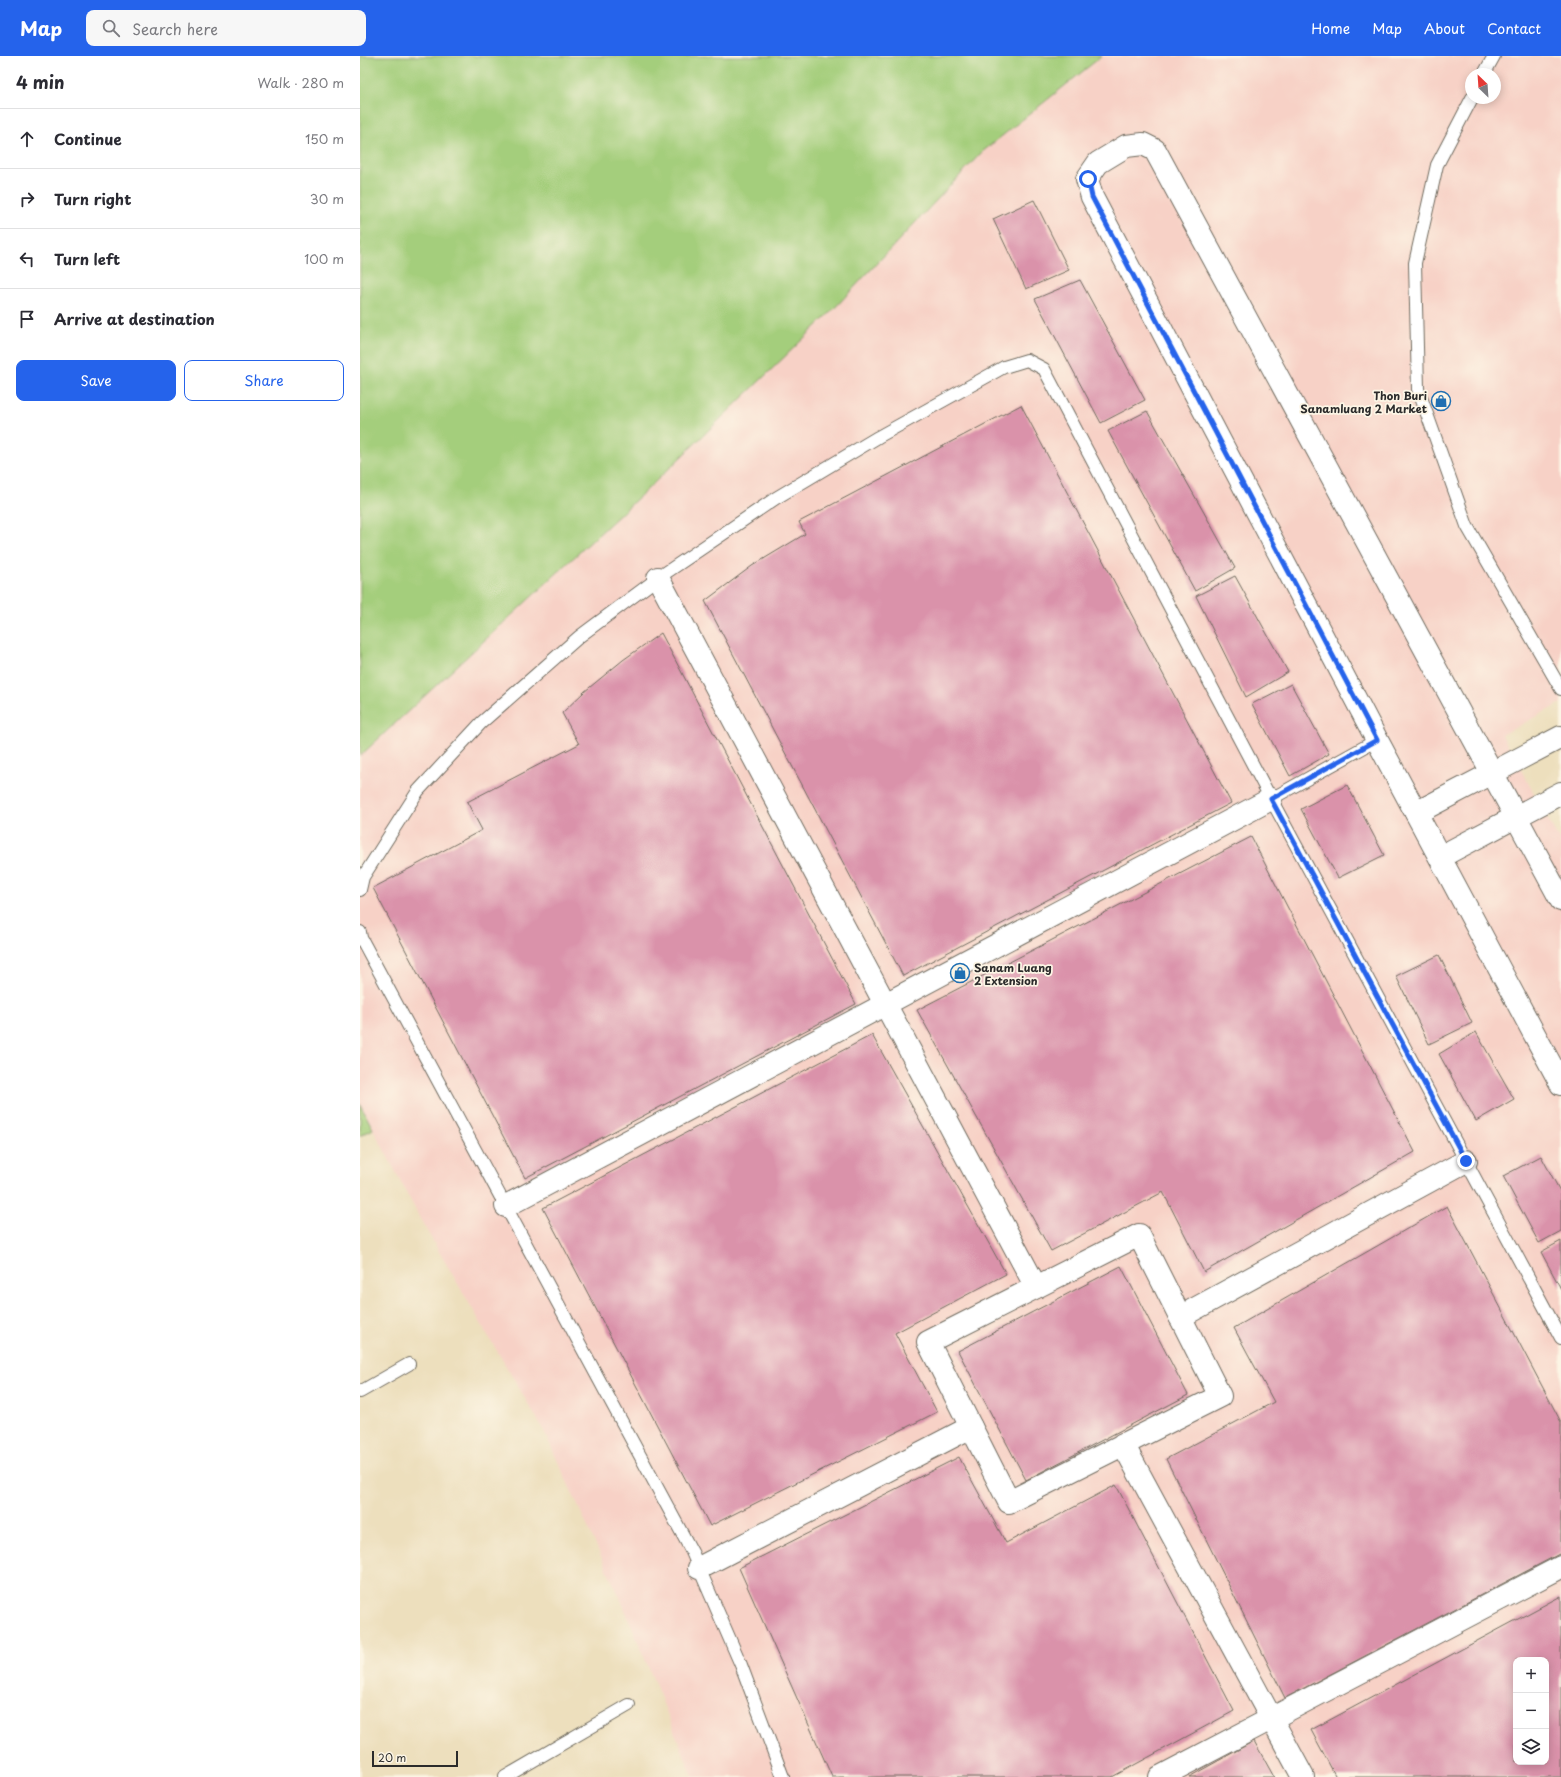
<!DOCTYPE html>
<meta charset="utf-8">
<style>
body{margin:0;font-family:"Playpen Sans",sans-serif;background:#f7f7f7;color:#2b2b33}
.controls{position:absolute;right:12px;bottom:12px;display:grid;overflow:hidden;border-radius:8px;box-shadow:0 2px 10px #0003}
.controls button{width:36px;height:36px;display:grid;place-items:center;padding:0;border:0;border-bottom:1px solid #e1e1e2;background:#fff;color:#2b2b33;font:20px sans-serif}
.compass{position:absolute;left:1105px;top:12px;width:36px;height:36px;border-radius:50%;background:#fff;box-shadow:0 2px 10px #0003;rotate:335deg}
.scale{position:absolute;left:12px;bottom:10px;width:86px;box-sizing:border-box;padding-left:4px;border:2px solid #2b2b2b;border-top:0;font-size:11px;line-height:14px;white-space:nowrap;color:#2b2b2b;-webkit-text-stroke:3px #fcf5e5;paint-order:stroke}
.stop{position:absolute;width:12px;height:12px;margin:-9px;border:3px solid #2563eb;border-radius:50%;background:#fff}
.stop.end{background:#2563eb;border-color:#fff;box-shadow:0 1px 4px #0008}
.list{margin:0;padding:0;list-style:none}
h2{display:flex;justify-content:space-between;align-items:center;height:52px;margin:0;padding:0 16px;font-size:17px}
h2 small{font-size:13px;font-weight:400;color:#7c7c81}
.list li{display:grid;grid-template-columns:26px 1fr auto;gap:12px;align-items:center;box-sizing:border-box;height:60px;padding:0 16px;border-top:1px solid #e1e1e2}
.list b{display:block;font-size:15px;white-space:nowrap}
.list em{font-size:13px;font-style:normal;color:#7c7c81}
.actions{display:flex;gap:8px;padding:12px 16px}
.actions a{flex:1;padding:9px 0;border:1px solid #2563eb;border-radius:8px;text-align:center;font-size:14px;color:#2563eb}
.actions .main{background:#2563eb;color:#fff}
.icon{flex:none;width:22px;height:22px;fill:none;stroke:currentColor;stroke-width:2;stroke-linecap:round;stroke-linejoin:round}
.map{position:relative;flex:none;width:1201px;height:1721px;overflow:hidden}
header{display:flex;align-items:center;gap:24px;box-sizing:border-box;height:56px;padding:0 20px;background:#2563eb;color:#fff}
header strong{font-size:19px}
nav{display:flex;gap:22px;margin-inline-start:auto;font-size:14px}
.search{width:280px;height:36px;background:#f7f7f7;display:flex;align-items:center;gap:10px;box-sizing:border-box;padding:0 14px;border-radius:8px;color:#7c7c81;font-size:15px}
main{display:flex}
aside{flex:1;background:#fff}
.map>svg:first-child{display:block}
.built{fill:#f7d1c6;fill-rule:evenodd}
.green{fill:#a4ce7b;stroke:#687c53}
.building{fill:#da92aa;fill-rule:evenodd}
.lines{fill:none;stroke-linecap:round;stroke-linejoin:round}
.lane-casing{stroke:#6f6a5e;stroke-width:14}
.street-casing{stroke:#6f6a5e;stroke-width:24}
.lane{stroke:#fff;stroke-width:12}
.street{stroke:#fff;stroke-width:22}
.route{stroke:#2563eb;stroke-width:5}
.labels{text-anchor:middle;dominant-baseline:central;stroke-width:3.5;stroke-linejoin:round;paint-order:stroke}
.poi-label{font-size:11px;font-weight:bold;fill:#2b2b2b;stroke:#fcf5e5;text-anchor:end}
</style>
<header>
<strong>Map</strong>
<div class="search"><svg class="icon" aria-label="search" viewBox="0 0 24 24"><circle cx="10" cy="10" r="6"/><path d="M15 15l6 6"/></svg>Search here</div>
<nav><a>Home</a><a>Map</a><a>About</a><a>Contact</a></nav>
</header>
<main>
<aside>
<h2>4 min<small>Walk · 280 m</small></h2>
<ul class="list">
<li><svg class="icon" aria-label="ahead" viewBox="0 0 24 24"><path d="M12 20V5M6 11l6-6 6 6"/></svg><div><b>Continue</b></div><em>150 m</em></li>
<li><svg class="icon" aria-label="right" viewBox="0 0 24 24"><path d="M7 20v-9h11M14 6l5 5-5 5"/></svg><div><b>Turn right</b></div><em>30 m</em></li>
<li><svg class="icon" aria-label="left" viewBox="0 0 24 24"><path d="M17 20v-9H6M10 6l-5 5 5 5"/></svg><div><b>Turn left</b></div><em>100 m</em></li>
<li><svg class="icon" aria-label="arrive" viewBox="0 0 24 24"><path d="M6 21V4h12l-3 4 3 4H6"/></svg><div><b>Arrive at destination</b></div></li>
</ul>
<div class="actions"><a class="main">Save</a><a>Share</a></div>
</aside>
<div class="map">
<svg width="1201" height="1721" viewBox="0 0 1201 1721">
<rect width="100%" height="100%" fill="#fcf5e5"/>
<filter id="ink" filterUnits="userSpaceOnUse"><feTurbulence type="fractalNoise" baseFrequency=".025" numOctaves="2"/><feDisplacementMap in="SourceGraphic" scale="8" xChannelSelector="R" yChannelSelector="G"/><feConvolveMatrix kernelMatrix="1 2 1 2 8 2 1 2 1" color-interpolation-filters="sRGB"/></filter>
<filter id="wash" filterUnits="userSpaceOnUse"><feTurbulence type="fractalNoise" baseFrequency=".012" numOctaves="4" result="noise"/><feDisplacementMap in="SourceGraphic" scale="16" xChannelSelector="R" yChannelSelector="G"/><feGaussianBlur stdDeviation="0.9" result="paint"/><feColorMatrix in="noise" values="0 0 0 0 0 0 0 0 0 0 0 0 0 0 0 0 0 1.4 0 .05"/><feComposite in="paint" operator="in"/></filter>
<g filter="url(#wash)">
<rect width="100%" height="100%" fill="#eddfbd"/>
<path class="built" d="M742,0H1201V647L1142,679L1201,787V1721H333L261,1544L184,1375L64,1170L0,1048V700L470,257L622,96ZM1111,18H1135V42H1111ZM1156,1604H1186V1706H1156Z"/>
<g class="green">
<polygon points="0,0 742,0 622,96 470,257 293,428 0,700"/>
<polygon points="0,1048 13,1073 0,1080"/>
</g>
<g id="blocks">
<g class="building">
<polygon points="674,144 709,214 666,233 633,163"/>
<polygon points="720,224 785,344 741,367 675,243"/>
<polygon points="661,349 871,747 543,920 345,545 392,510 445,478 439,466"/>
<polygon points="787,355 875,512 835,535 748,375"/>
<polygon points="875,520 928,616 886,641 836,540"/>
<polygon points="301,577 496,948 165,1122 13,832 122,774 107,746 219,688 202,657 224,636 263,604"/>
<polygon points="931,628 969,698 930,720 892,648"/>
<polygon points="987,729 1024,799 978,822 941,753"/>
<polygon points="891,781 1055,1096 844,1216 803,1136 691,1195 557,954"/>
<polygon points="1079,899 1112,967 1069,988 1036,920"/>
<polygon points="1116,976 1154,1043 1116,1065 1079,998"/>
<polygon points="512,979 646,1218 535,1277 577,1356 350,1470 183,1152"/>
<polygon points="1181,1100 1201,1137 1201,1175 1179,1187 1143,1120"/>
<polygon points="1087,1150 1201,1366 1201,1497 925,1642 806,1403 914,1346 874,1272"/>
<polygon points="1201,1185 1201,1233 1181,1196"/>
<polygon points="761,1210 828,1339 666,1424 598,1295"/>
<polygon points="599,1401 646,1487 756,1429 874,1655 752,1721 472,1721 379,1512"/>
<path d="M1201,1540V1721H976L951,1674ZM1156,1604H1186V1706H1156Z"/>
<polygon points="894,1685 914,1721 829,1721"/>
</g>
</g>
</g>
<g filter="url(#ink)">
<use href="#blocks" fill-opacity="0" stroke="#6f6a5e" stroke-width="1"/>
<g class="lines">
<g class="lane-casing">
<g id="lane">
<polyline points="1124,18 1134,0"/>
<polyline points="1112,42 1077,109 1055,207 1058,333 1107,470 1201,633"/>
<polyline points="911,743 1017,684"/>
<polyline points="0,834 3,821 58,735 121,667 220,580 298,522 416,442 518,381 644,311 667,304 684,313 911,743 1201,1282"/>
<polyline points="0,876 1,882 332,1496 381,1609 423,1721"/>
<polyline points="0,1336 49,1308"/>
<polyline points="145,1721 269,1649"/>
</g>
</g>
<g class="street-casing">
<g id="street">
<polyline points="298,522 676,1231"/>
<polyline points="1056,757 1201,681"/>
<polyline points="1080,801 1201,737"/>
<polyline points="1201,844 795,94 783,88 766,90 738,107 727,123 732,141 1017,684 1201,1028"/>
<polyline points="146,1150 911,743"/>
<polygon points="779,1179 860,1340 649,1446 568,1286"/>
<polyline points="820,1261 1106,1105"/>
<polyline points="763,1388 943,1721"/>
<polyline points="339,1512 611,1371"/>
<polyline points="800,1721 1201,1511"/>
</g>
</g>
<use href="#lane" class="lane"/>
<use href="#street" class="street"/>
</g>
</g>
<g class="lines" filter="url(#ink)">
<polyline class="route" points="728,123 732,141 1017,684 911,743 1106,1105"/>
</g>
<defs>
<g id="shop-ring" transform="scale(1)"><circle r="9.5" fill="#fcf5e5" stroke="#1f6fb2" stroke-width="1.5"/><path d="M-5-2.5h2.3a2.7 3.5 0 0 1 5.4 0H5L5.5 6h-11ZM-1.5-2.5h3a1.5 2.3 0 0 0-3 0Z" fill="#1f6fb2"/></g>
</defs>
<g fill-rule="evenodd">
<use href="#shop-ring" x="1081" y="345"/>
<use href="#shop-ring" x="600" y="917"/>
</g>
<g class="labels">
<g class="poi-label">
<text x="1067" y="339">Thon Buri<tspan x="1067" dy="13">Sanamluang 2 Market</tspan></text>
<text x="614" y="911" text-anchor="start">Sanam Luang<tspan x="614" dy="13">2 Extension</tspan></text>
</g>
</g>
</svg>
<div class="controls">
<button>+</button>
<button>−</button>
<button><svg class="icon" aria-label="layers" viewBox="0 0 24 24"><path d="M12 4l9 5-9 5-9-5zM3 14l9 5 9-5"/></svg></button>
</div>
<svg class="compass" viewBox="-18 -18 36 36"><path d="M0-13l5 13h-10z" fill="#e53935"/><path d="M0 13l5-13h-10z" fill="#7c7c81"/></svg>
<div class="scale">20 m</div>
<div class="stop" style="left:728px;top:123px"></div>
<div class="stop end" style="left:1106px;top:1105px"></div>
</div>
</main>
